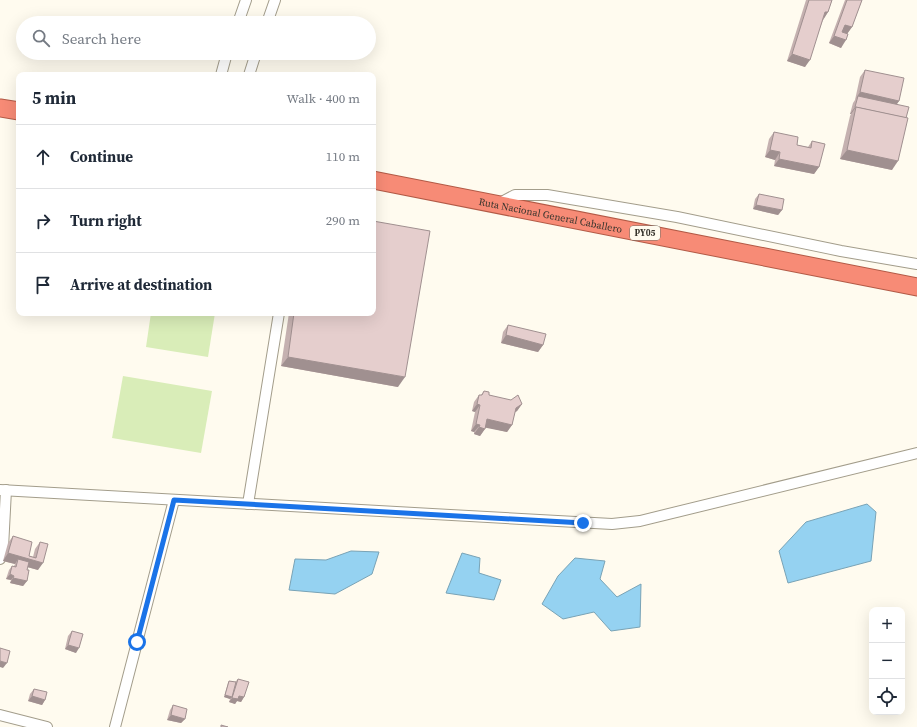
<!DOCTYPE html>
<meta charset="utf-8">
<style>
body{margin:0;font-family:"Source Serif 4",serif;background:#f6f6f7;color:#1f2937}
.controls{position:absolute;right:12px;bottom:12px;display:grid;overflow:hidden;border-radius:8px;box-shadow:0 4px 16px #0002}
.controls button{width:36px;height:36px;display:grid;place-items:center;padding:0;border:0;border-bottom:1px solid #e0e1e3;background:#fff;color:#1f2937;font:20px sans-serif}
.stop{position:absolute;width:12px;height:12px;margin:-9px;border:3px solid #1a73e8;border-radius:50%;background:#fff}
.stop.end{background:#1a73e8;border-color:#fff;box-shadow:0 1px 4px #0008}
.list{margin:0;padding:0;list-style:none}
h2{display:flex;justify-content:space-between;align-items:center;height:52px;margin:0;padding:0 16px;font-size:17px}
h2 small{font-size:13px;font-weight:400;color:#747a83}
.list li{display:grid;grid-template-columns:26px 1fr auto;gap:12px;align-items:center;box-sizing:border-box;height:64px;padding:0 16px;border-top:1px solid #e0e1e3}
.list b{display:block;font-size:15px;white-space:nowrap}
.list em{font-size:13px;font-style:normal;color:#747a83}
.icon{flex:none;width:22px;height:22px;fill:none;stroke:currentColor;stroke-width:2;stroke-linecap:round;stroke-linejoin:round}
.map{position:relative;flex:none;width:917px;height:727px;overflow:hidden}
.search{position:absolute;background:#fff;box-shadow:0 4px 16px #0002;left:16px;top:16px;width:360px;height:44px;display:flex;align-items:center;gap:10px;box-sizing:border-box;padding:0 14px;border-radius:22px;color:#747a83;font-size:15px}
.panel{position:absolute;background:#fff;box-shadow:0 4px 16px #0002;left:16px;top:72px;width:360px;height:244px;border-radius:8px}
.map>svg:first-child{display:block}
.park{fill:#d9edb8}
.water{fill:#95d2f1;stroke:#79a3b6}
.lines{fill:none;stroke-linecap:round;stroke-linejoin:round}
.minor-casing{stroke:#a39d8b;stroke-width:12}
.trunk-casing{stroke:#b25a46;stroke-width:19}
.minor{stroke:#fff;stroke-width:10}
.trunk{stroke:#f78b76;stroke-width:17}
.wall{fill:#c5b1b0}
.shaded-wall{fill:#a09090}
.building{fill:#e5cecd;stroke:#a09090}
.route{stroke:#1a73e8;stroke-width:5}
.labels{text-anchor:middle;dominant-baseline:central;stroke-width:3.5;stroke-linejoin:round;paint-order:stroke}
.shield{fill:#fffbef;stroke:#737067;stroke-width:1}
.shield-label{font-size:9px;font-weight:bold;fill:#37342d}
.street-label{font-size:10px;fill:#37342d;stroke:#fffbef}
</style>
<div class="map">
<svg width="917" height="727" viewBox="0 0 917 727">
<rect width="100%" height="100%" fill="#fffbef"/>
<g class="park">
<polygon points="151,313 215,313 208,357 146,347"/>
<polygon points="123,376 212,391 201,453 112,438"/>
</g>
<g class="water">
<polygon points="867,504 876,512 871,561 788,583 779,551 806,522"/>
<polygon points="351,551 379,552 372,574 335,594 289,590 295,559 326,560"/>
<polygon points="462,553 480,558 479,573 501,580 494,600 446,593"/>
<polygon points="575,558 605,561 600,579 617,597 641,584 640,627 611,631 594,612 563,619 542,604 558,576"/>
</g>
<g class="lines">
<g class="minor-casing">
<g id="minor">
<polyline points="238,23 246,0"/>
<polyline points="267,23 275,0"/>
<polyline points="221,75 227,53"/>
<polyline points="249,75 256,53"/>
<polyline points="498,204 515,195 547,195 677,217 841,251 917,264"/>
<polyline points="0,490 612,524 640,521 917,453"/>
<polyline points="248,504 279,313"/>
<polyline points="0,559 3,548 6,490"/>
<polyline points="0,715 47,727"/>
<polyline points="115,727 174,500"/>
</g>
</g>
<g class="trunk-casing">
<g id="trunk">
<polyline points="0,108 19,111"/>
<path id="s1" d="M373,180L917,287"/>
</g>
</g>
<use href="#minor" class="minor"/>
<use href="#trunk" class="trunk"/>
</g>
<g class="wall">
<polygon points="806,0 832,0 828,12 823,20 805,67 787,61"/>
<polygon points="845,0 862,0 852,27 847,34 841,48 829,43"/>
<polygon points="865,70 899,101 897,104 892,170 840,159 850,116 851,114 850,114 853,103 855,100 860,77"/>
<polygon points="774,132 797,145 808,147 812,141 819,167 814,174 774,166 775,160 765,157 769,139"/>
<polygon points="759,194 782,210 778,215 753,209 755,199"/>
<polygon points="289,313 373,313 398,387 281,366"/>
<polygon points="508,325 543,345 538,352 501,343 503,332"/>
<polygon points="484,391 489,395 522,404 517,411 515,412 512,425 507,432 486,427 480,436 474,434 474,432 471,431 475,412 472,411 474,402 479,395 481,395"/>
<polygon points="13,536 29,556 33,557 35,549 40,542 38,570 27,567 27,581 23,586 10,583 11,580 6,579 9,570 12,566 14,566 15,564 3,561 8,543"/>
<polygon points="72,631 76,653 65,649 68,636"/>
<polygon points="238,679 244,697 241,702 237,701 235,704 229,702 230,699 224,697 228,683 229,681 235,682"/>
<polygon points="34,689 45,700 42,705 28,701 30,694"/>
<polygon points="173,705 185,719 181,723 167,720 170,710"/>
</g>
<g class="shaded-wall">
<polygon points="825,12 828,12 823,20"/>
<polygon points="845,25 852,27 847,34 840,32"/>
<polygon points="834,36 846,40 841,48 829,43"/>
<polygon points="792,54 810,60 805,67 787,61"/>
<polygon points="860,92 899,101 894,108 858,96 855,100"/>
<polygon points="855,107 856,107 851,114 850,114"/>
<polygon points="770,150 780,152 775,160 765,157"/>
<polygon points="847,150 898,161 892,170 840,159"/>
<polygon points="779,159 819,167 814,174 774,166"/>
<polygon points="756,205 782,210 778,215 753,209"/>
<polygon points="506,335 543,345 538,352 501,343"/>
<polygon points="288,357 405,377 398,387 281,366"/>
<polygon points="477,404 480,405 475,412 472,411"/>
<polygon points="522,404 517,411 511,415 516,408"/>
<polygon points="487,419 512,425 507,432 482,427"/>
<polygon points="476,424 480,425 474,432 471,431"/>
<polygon points="479,427 485,429 480,436 474,434"/>
<polygon points="8,553 43,563 38,570 17,564 18,559 15,564 3,561"/>
<polygon points="10,574 14,576 11,580 6,579"/>
<polygon points="13,578 27,581 23,586 10,583"/>
<polygon points="68,645 79,648 76,653 65,649"/>
<polygon points="0,661 7,663 3,668 0,667"/>
<polygon points="225,695 232,697 230,699 224,697"/>
<polygon points="32,696 45,700 42,705 28,701"/>
<polygon points="239,696 244,697 241,702 237,701 235,704 229,702 232,698"/>
<polygon points="171,715 185,719 181,723 167,720"/>
</g>
<g class="building">
<polygon points="809,0 832,0 828,12 825,12 810,60 792,54"/>
<polygon points="847,0 862,0 852,27 845,25 842,32 848,34 846,40 834,36"/>
<polygon points="865,70 904,78 899,101 860,92"/>
<polygon points="858,96 909,107 906,118 855,107"/>
<polygon points="856,107 908,118 898,161 847,150"/>
<polygon points="774,132 798,137 797,145 811,148 812,141 825,144 819,167 779,159 780,152 770,150"/>
<polygon points="759,194 784,199 782,210 756,205"/>
<polygon points="373,221 430,231 405,377 288,357 294,313 373,313"/>
<polygon points="508,325 546,334 543,345 506,335"/>
<polygon points="484,391 489,392 489,395 511,400 518,395 522,404 516,408 512,425 487,419 485,429 479,427 480,425 476,424 480,405 477,404 479,395 482,395"/>
<polygon points="13,536 32,542 29,556 36,558 40,542 48,544 43,563 8,553"/>
<polygon points="18,559 29,562 27,570 29,570 27,581 13,578 14,576 10,574 12,566 16,567"/>
<polygon points="72,631 83,634 79,648 68,645"/>
<polygon points="0,648 10,651 7,663 0,661"/>
<polygon points="238,679 249,682 244,697 239,696 238,699 232,698"/>
<polygon points="229,681 236,682 232,697 225,695"/>
<polygon points="34,689 47,692 45,700 32,696"/>
<polygon points="173,705 187,709 185,719 171,715"/>
<polygon points="221,725 228,727 221,727"/>
</g>
<g class="lines">
<polyline class="route" points="137,642 174,500 583,523"/>
</g>
<g class="labels">
<rect class="shield" x="630" y="226" width="30" height="14" rx="3"/>
<g class="shield-label">
<text x="645" y="233">PY05</text>
</g>
<g class="street-label">
<text stroke="none"><textPath href="#s1" startOffset="181">Ruta Nacional General Caballero</textPath></text>
</g>
</g>
</svg>
<div class="controls">
<button>+</button>
<button>−</button>
<button><svg class="icon" aria-label="locate" viewBox="0 0 24 24"><circle cx="12" cy="12" r="6"/><path d="M12 2v4M12 18v4M2 12h4M18 12h4"/></svg></button>
</div>
<div class="stop" style="left:137px;top:642px"></div>
<div class="stop end" style="left:583px;top:523px"></div>
<div class="search"><svg class="icon" aria-label="search" viewBox="0 0 24 24"><circle cx="10" cy="10" r="6"/><path d="M15 15l6 6"/></svg>Search here</div>
<section class="panel">
<h2>5 min<small>Walk · 400 m</small></h2>
<ul class="list">
<li><svg class="icon" aria-label="ahead" viewBox="0 0 24 24"><path d="M12 20V5M6 11l6-6 6 6"/></svg><div><b>Continue</b></div><em>110 m</em></li>
<li><svg class="icon" aria-label="right" viewBox="0 0 24 24"><path d="M7 20v-9h11M14 6l5 5-5 5"/></svg><div><b>Turn right</b></div><em>290 m</em></li>
<li><svg class="icon" aria-label="arrive" viewBox="0 0 24 24"><path d="M6 21V4h12l-3 4 3 4H6"/></svg><div><b>Arrive at destination</b></div></li>
</ul>
</section>
</div>
